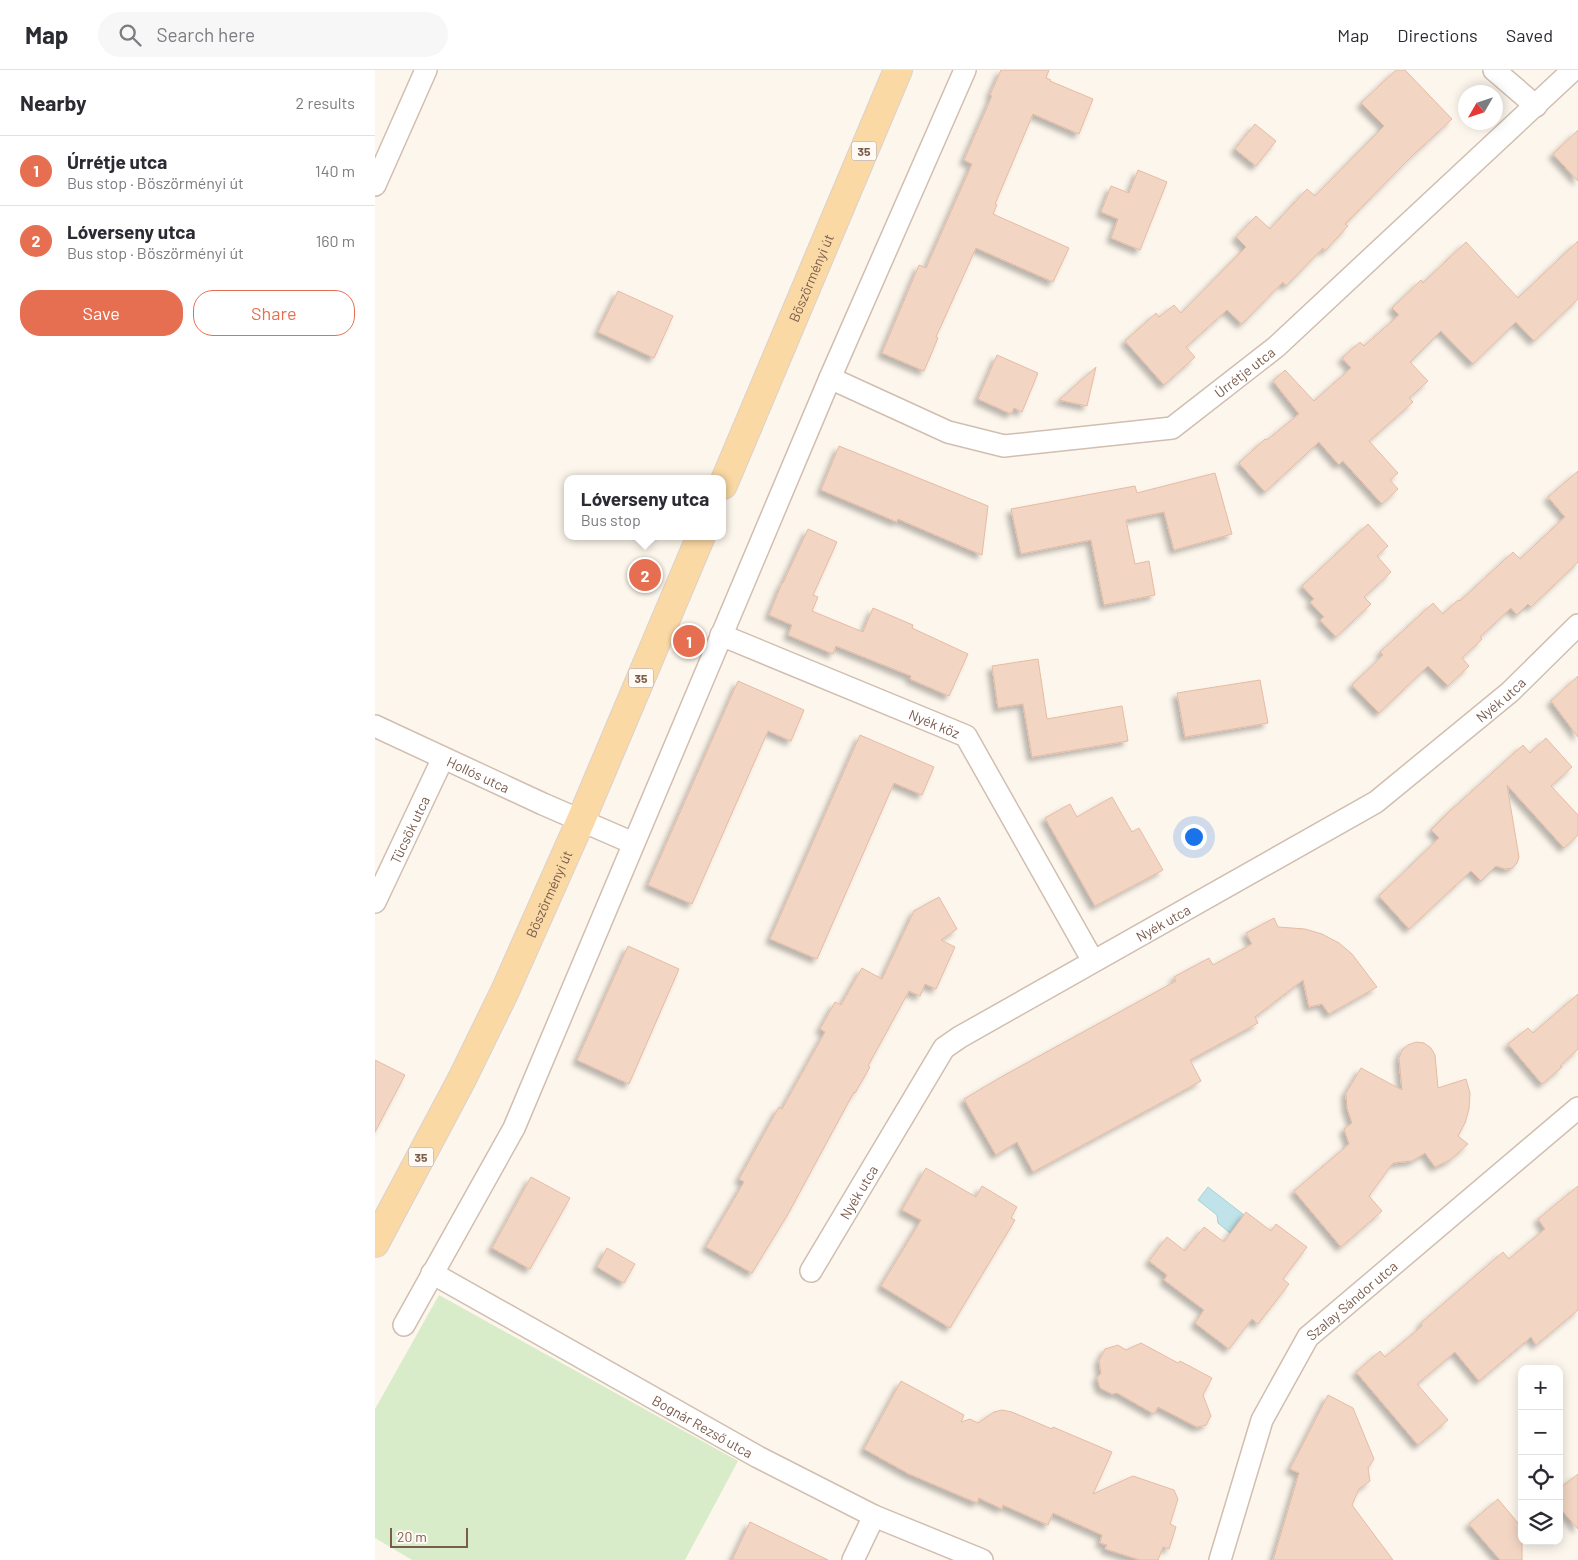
<!DOCTYPE html>
<meta charset="utf-8">
<style>
body{margin:0;font-family:Barlow,sans-serif;background:#f7f7f7;color:#2b2b33}
.controls{position:absolute;right:15px;bottom:15px;display:grid;overflow:hidden;border-radius:10px;box-shadow:0 2px 12px #0003}
.controls button{width:45px;height:45px;display:grid;place-items:center;padding:0;border:0;border-bottom:1px solid #e1e1e2;background:#fff;color:#2b2b33;font:25px sans-serif}
.compass{position:absolute;left:1083px;top:15px;width:45px;height:45px;border-radius:50%;background:#fff;box-shadow:0 2px 12px #0003;rotate:231deg}
.scale{position:absolute;left:15px;bottom:12px;width:78px;box-sizing:border-box;padding-left:5px;border:2px solid #7a5c4d;border-top:0;font-size:14px;line-height:18px;white-space:nowrap;color:#7a5c4d;-webkit-text-stroke:4px #fffaf3;paint-order:stroke}
.you{position:absolute;left:818px;top:766px;width:18px;height:18px;margin:-12px;border:4px solid #fff;border-radius:50%;background:#1a73e8;box-shadow:0 0 0 8px #1a73e833}
.badge{display:grid;place-items:center;width:32px;height:32px;border-radius:50%;background:#e76f51;color:#fff;font-size:16px;font-weight:700}
.pin{position:absolute;translate:-50% -50%;border:2px solid #fff;box-shadow:0 1px 5px #0006}
.popup{position:absolute;left:189px;top:405px;width:162px;height:65px;box-sizing:border-box;display:grid;place-content:center;border-radius:10px;background:#fff;filter:drop-shadow(0 1px 4px #0005);font-size:16px;white-space:nowrap;color:#7c7c81}
.popup b{font-size:19px;color:#2b2b33}
.popup::after{content:'';position:absolute;left:50%;top:100%;margin-left:-10px;border:10px solid transparent;border-top-color:#fff}
.list{margin:0;padding:0;list-style:none}
h2{display:flex;justify-content:space-between;align-items:center;height:65px;margin:0;padding:0 20px;font-size:21px}
h2 small{font-size:16px;font-weight:400;color:#7c7c81}
.list li{display:grid;grid-template-columns:32px 1fr auto;gap:15px;align-items:center;box-sizing:border-box;height:70px;padding:0 20px;border-top:1px solid #e1e1e2}
.list b{display:block;font-size:19px;white-space:nowrap}
.list p{margin:0;font-size:16px;white-space:nowrap;color:#7c7c81}
.list em{font-size:16px;font-style:normal;color:#7c7c81}
.actions{display:flex;gap:10px;padding:15px 20px}
.actions a{flex:1;padding:11px 0;border:1px solid #e76f51;border-radius:20px;text-align:center;font-size:18px;color:#e76f51}
.actions .main{background:#e76f51;color:#fff}
.icon{flex:none;width:28px;height:28px;fill:none;stroke:currentColor;stroke-width:2;stroke-linecap:round;stroke-linejoin:round}
.map{position:relative;flex:none;width:1203px;height:1490px;overflow:hidden}
header{display:flex;align-items:center;gap:30px;box-sizing:border-box;height:70px;padding:0 25px;background:#fff;border-bottom:1px solid #e1e1e2}
header strong{font-size:24px}
nav{display:flex;gap:28px;margin-inline-start:auto;font-size:18px}
.search{width:350px;height:45px;background:#f7f7f7;display:flex;align-items:center;gap:12px;box-sizing:border-box;padding:0 18px;border-radius:28px;color:#7c7c81;font-size:19px}
main{display:flex}
aside{flex:1;background:#fff}
.map>svg:first-child{display:block}
.green{fill:#d8ecc9}
.water{fill:#bfe3e8;stroke:#a5d3da}
.building{fill:#f3d5c3;stroke:#e6bba3;filter:url(#shadow)}
.lines{fill:none;stroke-linecap:round;stroke-linejoin:round}
.street-casing{stroke:#d1beb0;stroke-width:24}
.primary-casing{stroke:#dad1cd;stroke-width:30}
.street{stroke:#fff;stroke-width:21}
.primary{stroke:#fbd9a5;stroke-width:28}
.labels{text-anchor:middle;dominant-baseline:central;stroke-width:5;stroke-linejoin:round;paint-order:stroke}
.shield{fill:#fffaf3;stroke:#a28b7f;stroke-width:1}
.shield-label{font-size:12px;font-weight:bold;fill:#7a5c4d}
.street-label{font-size:14px;fill:#7a5c4d;stroke:#fffaf3}
</style>
<header>
<strong>Map</strong>
<div class="search"><svg class="icon" aria-label="search" viewBox="0 0 24 24"><circle cx="10" cy="10" r="6"/><path d="M15 15l6 6"/></svg>Search here</div>
<nav><a>Map</a><a>Directions</a><a>Saved</a></nav>
</header>
<main>
<aside>
<h2>Nearby<small>2 results</small></h2>
<ul class="list">
<li><span class="badge">1</span><div><b>Úrrétje utca</b><p>Bus stop · Böszörményi út</p></div><em>140 m</em></li>
<li><span class="badge">2</span><div><b>Lóverseny utca</b><p>Bus stop · Böszörményi út</p></div><em>160 m</em></li>
</ul>
<div class="actions"><a class="main">Save</a><a>Share</a></div>
</aside>
<div class="map">
<svg width="1203" height="1490" viewBox="0 0 1203 1490">
<defs>
<filter id="shadow"><feDropShadow dx="-4.5" dy="4.5" stdDeviation="2.5" flood-color="#0004"/></filter>
</defs>
<rect width="100%" height="100%" fill="#fdf6ec"/>
<polygon class="green" points="64,1225 363,1391 310,1490 37,1490 0,1468 0,1339"/>
<polygon class="water" points="833,1117 869,1145 855,1163 843,1153 842,1145 823,1130"/>
<g class="building">
<polygon points="626,0 674,0 671,8 676,10 675,11 718,29 704,64 658,44 620,134 622,135 618,144 694,178 678,212 601,178 561,267 563,268 549,301 507,283 544,195 551,198 597,94 589,90 617,26 615,25"/>
<polygon points="1021,0 1030,0 1077,49 1037,86 970,154 973,156 950,181 948,178 911,216 908,212 867,254 852,240 811,277 820,287 789,315 750,271 781,243 784,247 799,235 806,243 871,177 861,167 881,146 895,159 932,119 940,126 1009,56 986,33"/>
<polygon points="880,54 901,71 881,96 860,79"/>
<polygon points="1203,60 1203,111 1178,84"/>
<polygon points="763,100 792,112 765,180 736,168 743,149 726,142 736,116 754,123"/>
<polygon points="1203,171 1203,229 1159,271 1141,252 1098,294 1066,261 1035,292 1053,311 1034,328 1038,332 994,371 1023,403 1015,410 1023,419 1007,434 968,391 964,395 944,372 890,422 864,393 890,369 892,370 924,344 898,311 910,300 939,331 976,298 967,288 985,272 989,276 1024,245 1017,238 1046,210 1048,213 1091,172 1143,228"/>
<polygon points="243,221 298,246 279,288 223,262"/>
<polygon points="622,285 663,303 647,342 639,338 636,344 603,329"/>
<polygon points="721,297 712,336 684,330"/>
<polygon points="464,376 613,436 607,485 523,449 522,452 446,420"/>
<polygon points="1203,401 1203,492 1156,537 1153,534 1142,545 1136,538 1105,567 1107,569 1087,588 1094,596 1073,616 1053,596 1004,643 977,615 1008,585 1005,582 1058,533 1068,544 1083,530 1085,531 1138,482 1145,489 1190,447 1173,427"/>
<polygon points="840,403 857,464 799,480 789,442 751,450 760,494 774,491 780,525 729,535 716,470 646,484 636,439 760,416 762,423"/>
<polygon points="993,454 1013,476 1002,486 1016,502 989,527 996,534 961,567 945,550 949,547 935,532 939,529 927,516"/>
<polygon points="433,459 462,472 438,525 443,527 437,541 488,562 498,538 538,555 537,558 593,584 574,626 535,609 536,606 461,576 458,584 413,565 417,555 394,545 407,513 408,513"/>
<polygon points="663,589 672,649 747,636 753,671 657,687 648,634 623,638 617,596"/>
<polygon points="1203,606 1203,667 1176,631"/>
<polygon points="885,610 893,653 810,667 802,623"/>
<polygon points="363,611 429,640 416,671 393,661 317,834 273,815"/>
<polygon points="485,665 559,697 547,725 519,713 442,889 395,869"/>
<polygon points="1171,668 1197,697 1176,716 1203,745 1203,765 1189,778 1132,715 1144,787 1142,793 1137,798 1130,799 1121,796 1106,811 1096,801 1034,859 1004,826 1064,768 1056,760 1075,741 1148,675 1155,683"/>
<polygon points="737,727 757,762 764,758 788,800 720,836 670,748 695,734 702,747"/>
<polygon points="564,827 582,859 566,870 580,877 561,919 550,914 545,926 534,921 493,996 495,997 480,1023 479,1022 413,1144 377,1203 331,1177 369,1112 364,1109 404,1037 407,1039 450,962 445,959 460,932 466,935 487,898 507,909 539,841"/>
<polygon points="899,848 903,857 930,859 947,864 964,873 977,884 1002,917 954,944 947,934 934,937 928,910 880,947 883,953 815,990 826,1011 658,1102 642,1072 621,1085 589,1029 628,1006 801,911 799,907 834,888 838,895 877,874 871,863"/>
<polygon points="253,876 304,899 254,1014 202,990"/>
<polygon points="1203,924 1203,979 1185,996 1187,997 1167,1014 1133,974 1153,958 1158,963"/>
<polygon points="1041,972 1049,973 1056,978 1060,985 1063,1018 1091,1009 1095,1023 1094,1039 1090,1053 1083,1066 1093,1074 1075,1090 1060,1097 1050,1083 1037,1091 1018,1093 994,1126 1007,1141 966,1177 919,1121 974,1074 969,1059 977,1053 972,1038 971,1023 986,998 1027,1020 1024,988 1027,980 1033,975"/>
<polygon points="0,990 30,1005 0,1062"/>
<polygon points="551,1098 601,1127 607,1116 642,1137 636,1148 640,1150 575,1258 506,1216 546,1150 527,1140"/>
<polygon points="156,1107 195,1128 155,1199 117,1178"/>
<polygon points="1203,1116 1203,1240 1161,1275 1156,1267 1104,1311 1080,1282 1042,1314 1073,1350 1043,1375 981,1302 1005,1281 1010,1287 1047,1256 1046,1253 1128,1182 1134,1189 1170,1159 1163,1149"/>
<polygon points="871,1142 896,1161 901,1154 932,1177 908,1209 914,1214 883,1254 877,1249 854,1279 820,1253 829,1240 789,1210 792,1205 774,1191 792,1167 810,1181 829,1157 849,1172"/>
<polygon points="232,1178 260,1194 249,1213 222,1197"/>
<polygon points="766,1273 803,1293 805,1291 837,1308 828,1325 836,1346 831,1355 822,1357 783,1337 779,1344 742,1323 737,1324 725,1318 722,1308 726,1303 724,1291 730,1279 743,1275 751,1280"/>
<polygon points="526,1311 589,1345 586,1352 595,1349 603,1353 619,1342 627,1340 637,1342 677,1359 678,1357 737,1382 718,1424 758,1406 799,1420 803,1429 795,1454 801,1457 794,1479 788,1477 783,1490 765,1490 730,1479 732,1475 725,1473 727,1465 678,1443 673,1455 628,1435 627,1439 604,1428 602,1433 534,1404 489,1379"/>
<polygon points="953,1325 978,1338 999,1389 993,1398 995,1411 984,1419 977,1435 1018,1490 898,1490 924,1403 915,1399"/>
<polygon points="1203,1404 1203,1459 1184,1437 1184,1419"/>
<polygon points="1123,1429 1147,1458 1147,1490 1125,1490 1094,1454"/>
<polygon points="375,1452 453,1490 357,1490"/>
</g>
<g class="lines">
<g class="street-casing">
<g id="street">
<polyline points="1119,0 1161,36"/>
<polyline points="0,115 51,0"/>
<path id="s1" d="M455,308L573,362L629,376L797,358L901,277L1198,0"/>
<path id="s2" d="M346,565L591,666L718,891"/>
<path id="s3" d="M0,656L168,734L258,773"/>
<path id="s4" d="M0,832L68,688"/>
<path id="s5" d="M436,1201L569,978L585,967L1001,732L1135,622L1203,555"/>
<path id="s6" d="M57,1203L383,1387L499,1446L607,1490"/>
<polyline points="29,1255 139,1058 455,308 590,0"/>
<polyline points="478,1490 499,1446"/>
<path id="s7" d="M845,1490L887,1350L933,1267L1203,1038"/>
</g>
</g>
<g class="primary-casing">
<g id="primary">
<path id="s8" d="M348,415L523,0"/>
<path id="s9" d="M0,1173L87,1009L130,921L206,750L326,466"/>
</g>
</g>
<use href="#street" class="street"/>
<use href="#primary" class="primary"/>
</g>
<g class="labels">
<g class="shield">
<rect x="476.5" y="71.5" width="25" height="19" rx="4"/>
<rect x="253.5" y="598.5" width="25" height="19" rx="4"/>
<rect x="33.5" y="1077.5" width="25" height="19" rx="4"/>
</g>
<g class="shield-label">
<text x="489" y="81">35</text>
<text x="266" y="608">35</text>
<text x="46" y="1087">35</text>
</g>
<g class="street-label">
<text stroke="none"><textPath href="#s8" startOffset="225">Böszörményi út</textPath></text>
<text stroke="none"><textPath href="#s1" startOffset="448">Úrrétje utca</textPath></text>
<text stroke="none"><textPath href="#s5" startOffset="918">Nyék utca</textPath></text>
<text stroke="none"><textPath href="#s2" startOffset="231">Nyék köz</textPath></text>
<text stroke="none"><textPath href="#s3" startOffset="114">Hollós utca</textPath></text>
<text stroke="none"><textPath href="#s4" startOffset="80">Tücsök utca</textPath></text>
<text stroke="none"><textPath href="#s9" startOffset="390">Böszörményi út</textPath></text>
<text stroke="none"><textPath href="#s5" startOffset="512">Nyék utca</textPath></text>
<text stroke="none"><textPath href="#s5" startOffset="92">Nyék utca</textPath></text>
<text stroke="none"><textPath href="#s7" startOffset="298">Szalay Sándor utca</textPath></text>
<text stroke="none"><textPath href="#s6" startOffset="311">Bognár Rezső utca</textPath></text>
</g>
</g>
</svg>
<div class="controls">
<button>+</button>
<button>−</button>
<button><svg class="icon" aria-label="locate" viewBox="0 0 24 24"><circle cx="12" cy="12" r="6"/><path d="M12 2v4M12 18v4M2 12h4M18 12h4"/></svg></button>
<button><svg class="icon" aria-label="layers" viewBox="0 0 24 24"><path d="M12 4l9 5-9 5-9-5zM3 14l9 5 9-5"/></svg></button>
</div>
<svg class="compass" viewBox="-18 -18 36 36"><path d="M0-13l5 13h-10z" fill="#e53935"/><path d="M0 13l5-13h-10z" fill="#7c7c81"/></svg>
<div class="scale">20 m</div>
<div class="you"></div>
<div class="pin badge" style="left:314px;top:571px">1</div>
<div class="pin badge" style="left:270px;top:505px">2</div>
<div class="popup"><b>Lóverseny utca</b>Bus stop</div>
</div>
</main>
